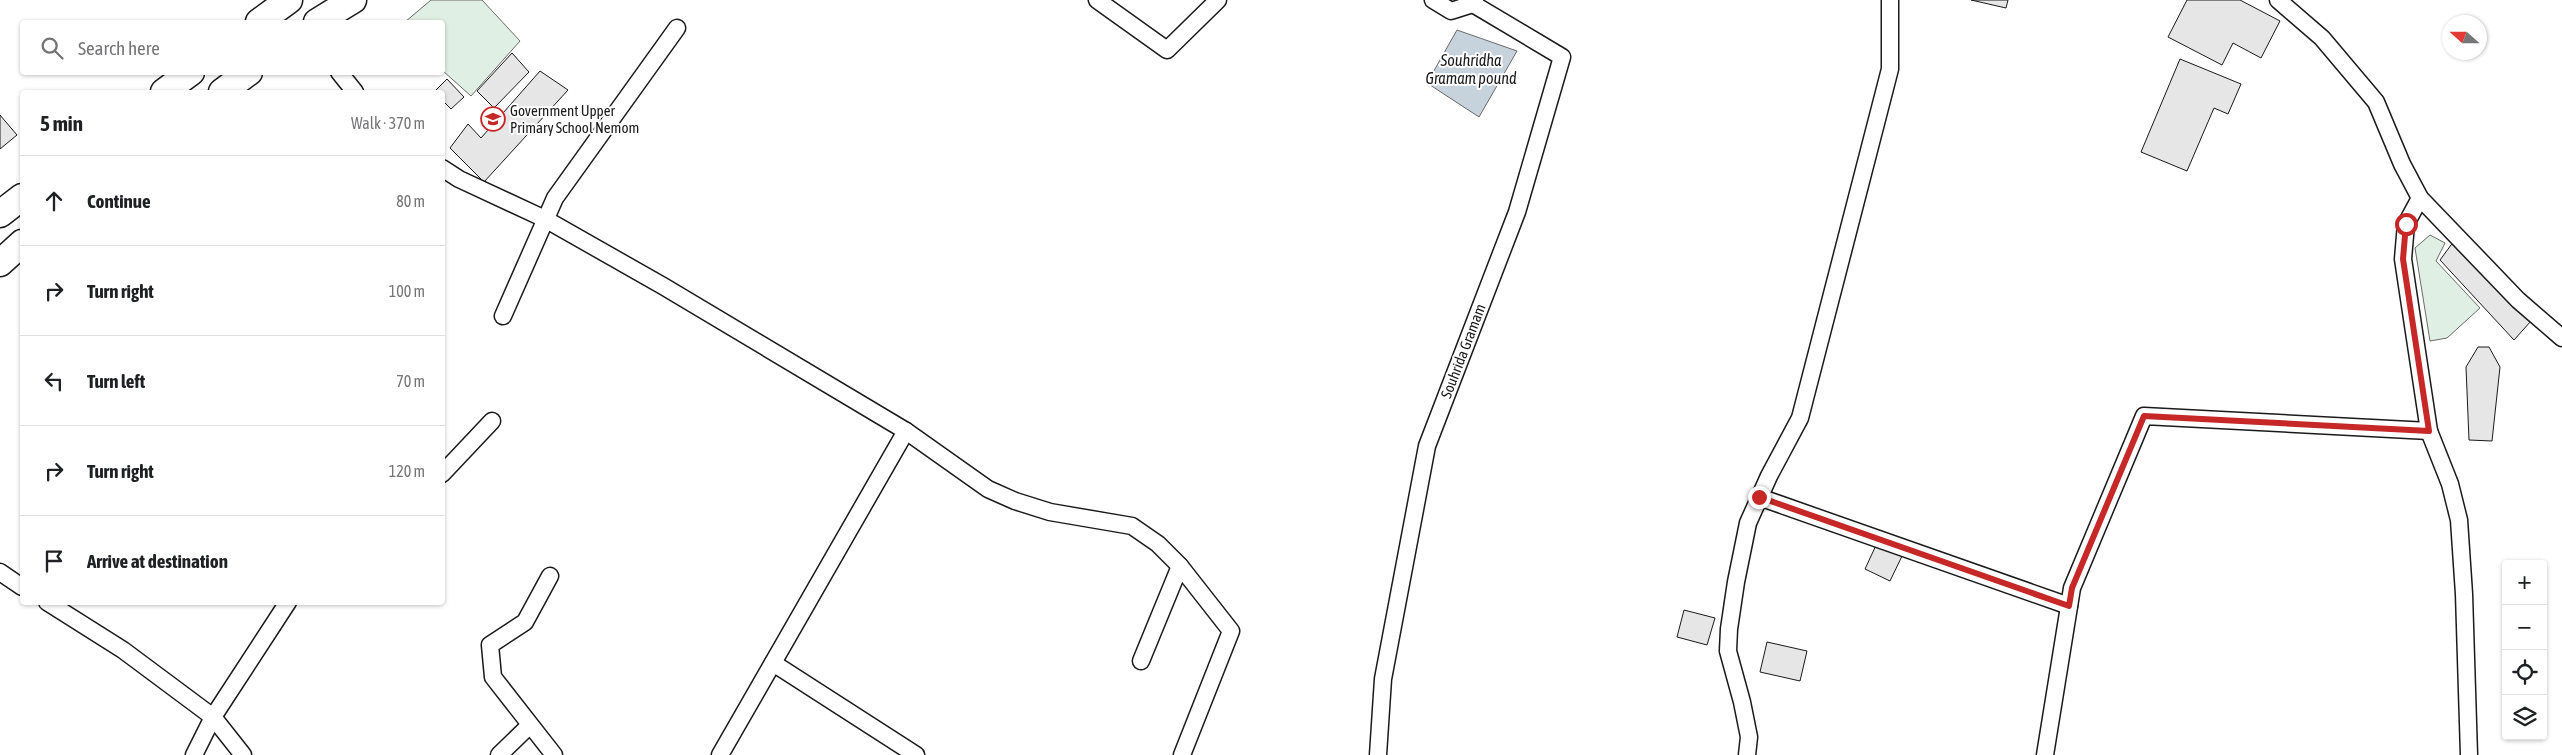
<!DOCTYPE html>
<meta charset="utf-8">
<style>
body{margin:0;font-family:"Asap Condensed",sans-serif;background:#f6f6f6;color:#202124}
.controls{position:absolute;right:15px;bottom:15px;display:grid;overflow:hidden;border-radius:5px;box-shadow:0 1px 4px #0004}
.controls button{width:45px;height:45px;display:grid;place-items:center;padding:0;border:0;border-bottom:1px solid #e0e0e0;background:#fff;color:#202124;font:25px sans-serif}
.compass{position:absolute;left:2442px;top:15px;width:45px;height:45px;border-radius:50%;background:#fff;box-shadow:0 1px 4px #0004;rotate:291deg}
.stop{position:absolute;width:15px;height:15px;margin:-11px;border:4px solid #c62828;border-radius:50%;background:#fff}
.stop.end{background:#c62828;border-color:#fff;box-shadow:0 1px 5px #0008}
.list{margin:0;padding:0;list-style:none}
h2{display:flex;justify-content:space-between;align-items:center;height:65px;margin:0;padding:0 20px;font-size:21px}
h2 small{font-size:16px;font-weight:400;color:#757577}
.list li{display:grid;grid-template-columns:32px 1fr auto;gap:15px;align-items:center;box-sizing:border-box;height:90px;padding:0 20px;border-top:1px solid #e0e0e0}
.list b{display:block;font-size:19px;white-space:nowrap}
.list em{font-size:16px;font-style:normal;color:#757577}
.icon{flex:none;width:28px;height:28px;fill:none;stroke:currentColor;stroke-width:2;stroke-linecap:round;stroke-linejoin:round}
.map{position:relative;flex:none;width:2562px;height:755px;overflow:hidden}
.search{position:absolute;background:#fff;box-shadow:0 1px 4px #0004;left:20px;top:20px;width:425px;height:55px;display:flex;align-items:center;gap:12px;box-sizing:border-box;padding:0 18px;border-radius:5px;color:#757577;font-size:19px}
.panel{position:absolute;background:#fff;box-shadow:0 1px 4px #0004;left:20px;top:90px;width:425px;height:515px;border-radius:5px}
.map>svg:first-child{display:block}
.green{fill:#e0efe3;stroke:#6a6a6a}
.water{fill:#c6d2dc;stroke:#6a6a6a}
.building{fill:#e6e6e6;stroke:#1a1a1a}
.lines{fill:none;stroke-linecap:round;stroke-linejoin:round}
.street-casing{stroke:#1a1a1a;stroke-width:19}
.primary-casing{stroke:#1a1a1a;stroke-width:29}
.street{stroke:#fff;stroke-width:16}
.primary{stroke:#fff;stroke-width:26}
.route{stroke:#c62828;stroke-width:6}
.labels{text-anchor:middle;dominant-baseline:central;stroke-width:4;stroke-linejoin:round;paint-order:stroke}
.poi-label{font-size:15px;fill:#1a1a1a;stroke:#fff;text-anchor:start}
.street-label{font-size:15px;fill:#1a1a1a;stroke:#fff}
.water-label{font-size:16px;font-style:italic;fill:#1a1a1a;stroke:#fff}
</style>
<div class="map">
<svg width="2562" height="755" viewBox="0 0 2562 755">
<rect width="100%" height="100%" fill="#fff"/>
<g class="green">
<polygon points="431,0 482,0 520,41 471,96 443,71 442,22 405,22"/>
<polygon points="2430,235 2445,243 2436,261 2480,308 2447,338 2430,341 2415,248"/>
</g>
<polygon class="water" points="1457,30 1517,51 1479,117 1427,83"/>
<g class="building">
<polygon points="1971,0 2008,0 2006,8"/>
<polygon points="2187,0 2240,0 2280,21 2261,58 2233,43 2222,65 2168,37"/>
<polygon points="512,53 529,72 494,108 477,91"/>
<polygon points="2180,59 2241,84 2228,114 2214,108 2187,171 2141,152"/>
<polygon points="540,71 568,90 484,182 450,148 468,124 481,138"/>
<polygon points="447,79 464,97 451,109 442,100 442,92 434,92"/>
<polygon points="0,115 17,135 0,149"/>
<polygon points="2454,241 2531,321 2514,340 2440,260"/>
<polygon points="2478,347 2489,347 2500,367 2492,441 2469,440 2466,367"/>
<polygon points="1878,541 1903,554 1890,581 1865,569"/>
<polygon points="1684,610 1715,618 1707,645 1677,637"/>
<polygon points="1767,642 1807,651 1800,681 1760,672"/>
</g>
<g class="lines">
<g class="street-casing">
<g id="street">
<polyline points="1097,0 1167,50 1218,0"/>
<polyline points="1433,0 1451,11 1473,4 1475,0"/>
<polyline points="2278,0 2322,38 2376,102 2402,164 2420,198 2518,300 2562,338"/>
<polyline points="339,72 355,92"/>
<polyline points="442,168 459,179 545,219 663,286 906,431 988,489 1015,501 1050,512 1132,526 1158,544 1180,566 1231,631 1182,755"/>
<polyline points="2420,198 2406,224 2403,259 2429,431 2450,484 2459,520 2464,594 2469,755"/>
<polyline points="503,316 555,198 677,28"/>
<polyline points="442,474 492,421"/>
<polyline points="1759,497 2069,606"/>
<polyline points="0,572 22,587"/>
<polyline points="550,576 525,622 490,645 493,677 554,755"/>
<polyline points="47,602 123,650 213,717 243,755"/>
<polyline points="1141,661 1180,566"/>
<polyline points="773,663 916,755"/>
<polyline points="194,755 213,717 288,602"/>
<polyline points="499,755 530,725"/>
<polyline points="720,755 906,431"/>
<polyline points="1378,755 1383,679 1427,446 1517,212 1562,57 1473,4"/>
<polyline points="1747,755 1749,737 1742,702 1728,651 1729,629 1736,582 1748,523 1769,476 1800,418 1890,69 1890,0"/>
<polyline points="2045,755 2072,588 2144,416 2429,431"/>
</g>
</g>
<g class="primary-casing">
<g id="primary">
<polyline points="259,22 289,0"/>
<polyline points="317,22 353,0"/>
<polyline points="164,92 191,72"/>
<polyline points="222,92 249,72"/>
<polyline points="0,214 22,197"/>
<polyline points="0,263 22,243"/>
</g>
</g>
<use href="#street" class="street"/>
<use href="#primary" class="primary"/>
</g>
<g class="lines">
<polyline class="route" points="1759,497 2069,606 2072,588 2144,416 2429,431 2403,259 2406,224"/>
</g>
<defs>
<g id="school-ring" transform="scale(1.25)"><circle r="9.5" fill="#fff" stroke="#c62828" stroke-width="1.5"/><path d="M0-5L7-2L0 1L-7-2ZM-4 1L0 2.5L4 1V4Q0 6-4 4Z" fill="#c62828"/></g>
</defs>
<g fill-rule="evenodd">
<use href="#school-ring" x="493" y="119"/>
</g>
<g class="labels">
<g class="poi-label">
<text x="510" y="110">Government Upper<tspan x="510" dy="17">Primary School Nemom</tspan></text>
</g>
<g class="street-label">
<text transform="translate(1463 351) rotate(-69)">Souhrida Gramam</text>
</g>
<g class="water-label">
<text x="1471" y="60">Souhridha<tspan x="1471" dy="18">Gramam pound</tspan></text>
</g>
</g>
</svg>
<div class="controls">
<button>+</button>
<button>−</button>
<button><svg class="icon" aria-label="locate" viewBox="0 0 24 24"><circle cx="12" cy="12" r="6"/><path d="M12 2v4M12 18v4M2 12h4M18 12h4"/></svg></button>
<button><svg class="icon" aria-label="layers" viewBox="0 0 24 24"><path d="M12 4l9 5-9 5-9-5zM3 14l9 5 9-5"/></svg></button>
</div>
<svg class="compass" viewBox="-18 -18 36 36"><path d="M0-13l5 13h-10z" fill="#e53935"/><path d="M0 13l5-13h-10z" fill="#757577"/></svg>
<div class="stop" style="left:2406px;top:224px"></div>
<div class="stop end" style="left:1759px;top:497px"></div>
<div class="search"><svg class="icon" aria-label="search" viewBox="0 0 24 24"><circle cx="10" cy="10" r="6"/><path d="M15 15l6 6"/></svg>Search here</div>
<section class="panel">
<h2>5 min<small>Walk · 370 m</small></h2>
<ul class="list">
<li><svg class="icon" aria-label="ahead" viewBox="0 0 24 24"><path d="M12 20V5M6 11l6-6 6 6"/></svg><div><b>Continue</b></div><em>80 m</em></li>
<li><svg class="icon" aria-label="right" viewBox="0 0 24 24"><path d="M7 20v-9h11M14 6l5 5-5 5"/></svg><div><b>Turn right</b></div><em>100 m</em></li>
<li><svg class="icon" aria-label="left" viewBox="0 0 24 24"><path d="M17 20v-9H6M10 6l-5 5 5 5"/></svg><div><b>Turn left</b></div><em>70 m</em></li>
<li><svg class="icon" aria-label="right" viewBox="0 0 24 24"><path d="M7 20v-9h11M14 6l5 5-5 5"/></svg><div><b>Turn right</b></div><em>120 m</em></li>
<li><svg class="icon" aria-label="arrive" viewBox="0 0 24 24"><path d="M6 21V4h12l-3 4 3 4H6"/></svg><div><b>Arrive at destination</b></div></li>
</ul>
</section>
</div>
